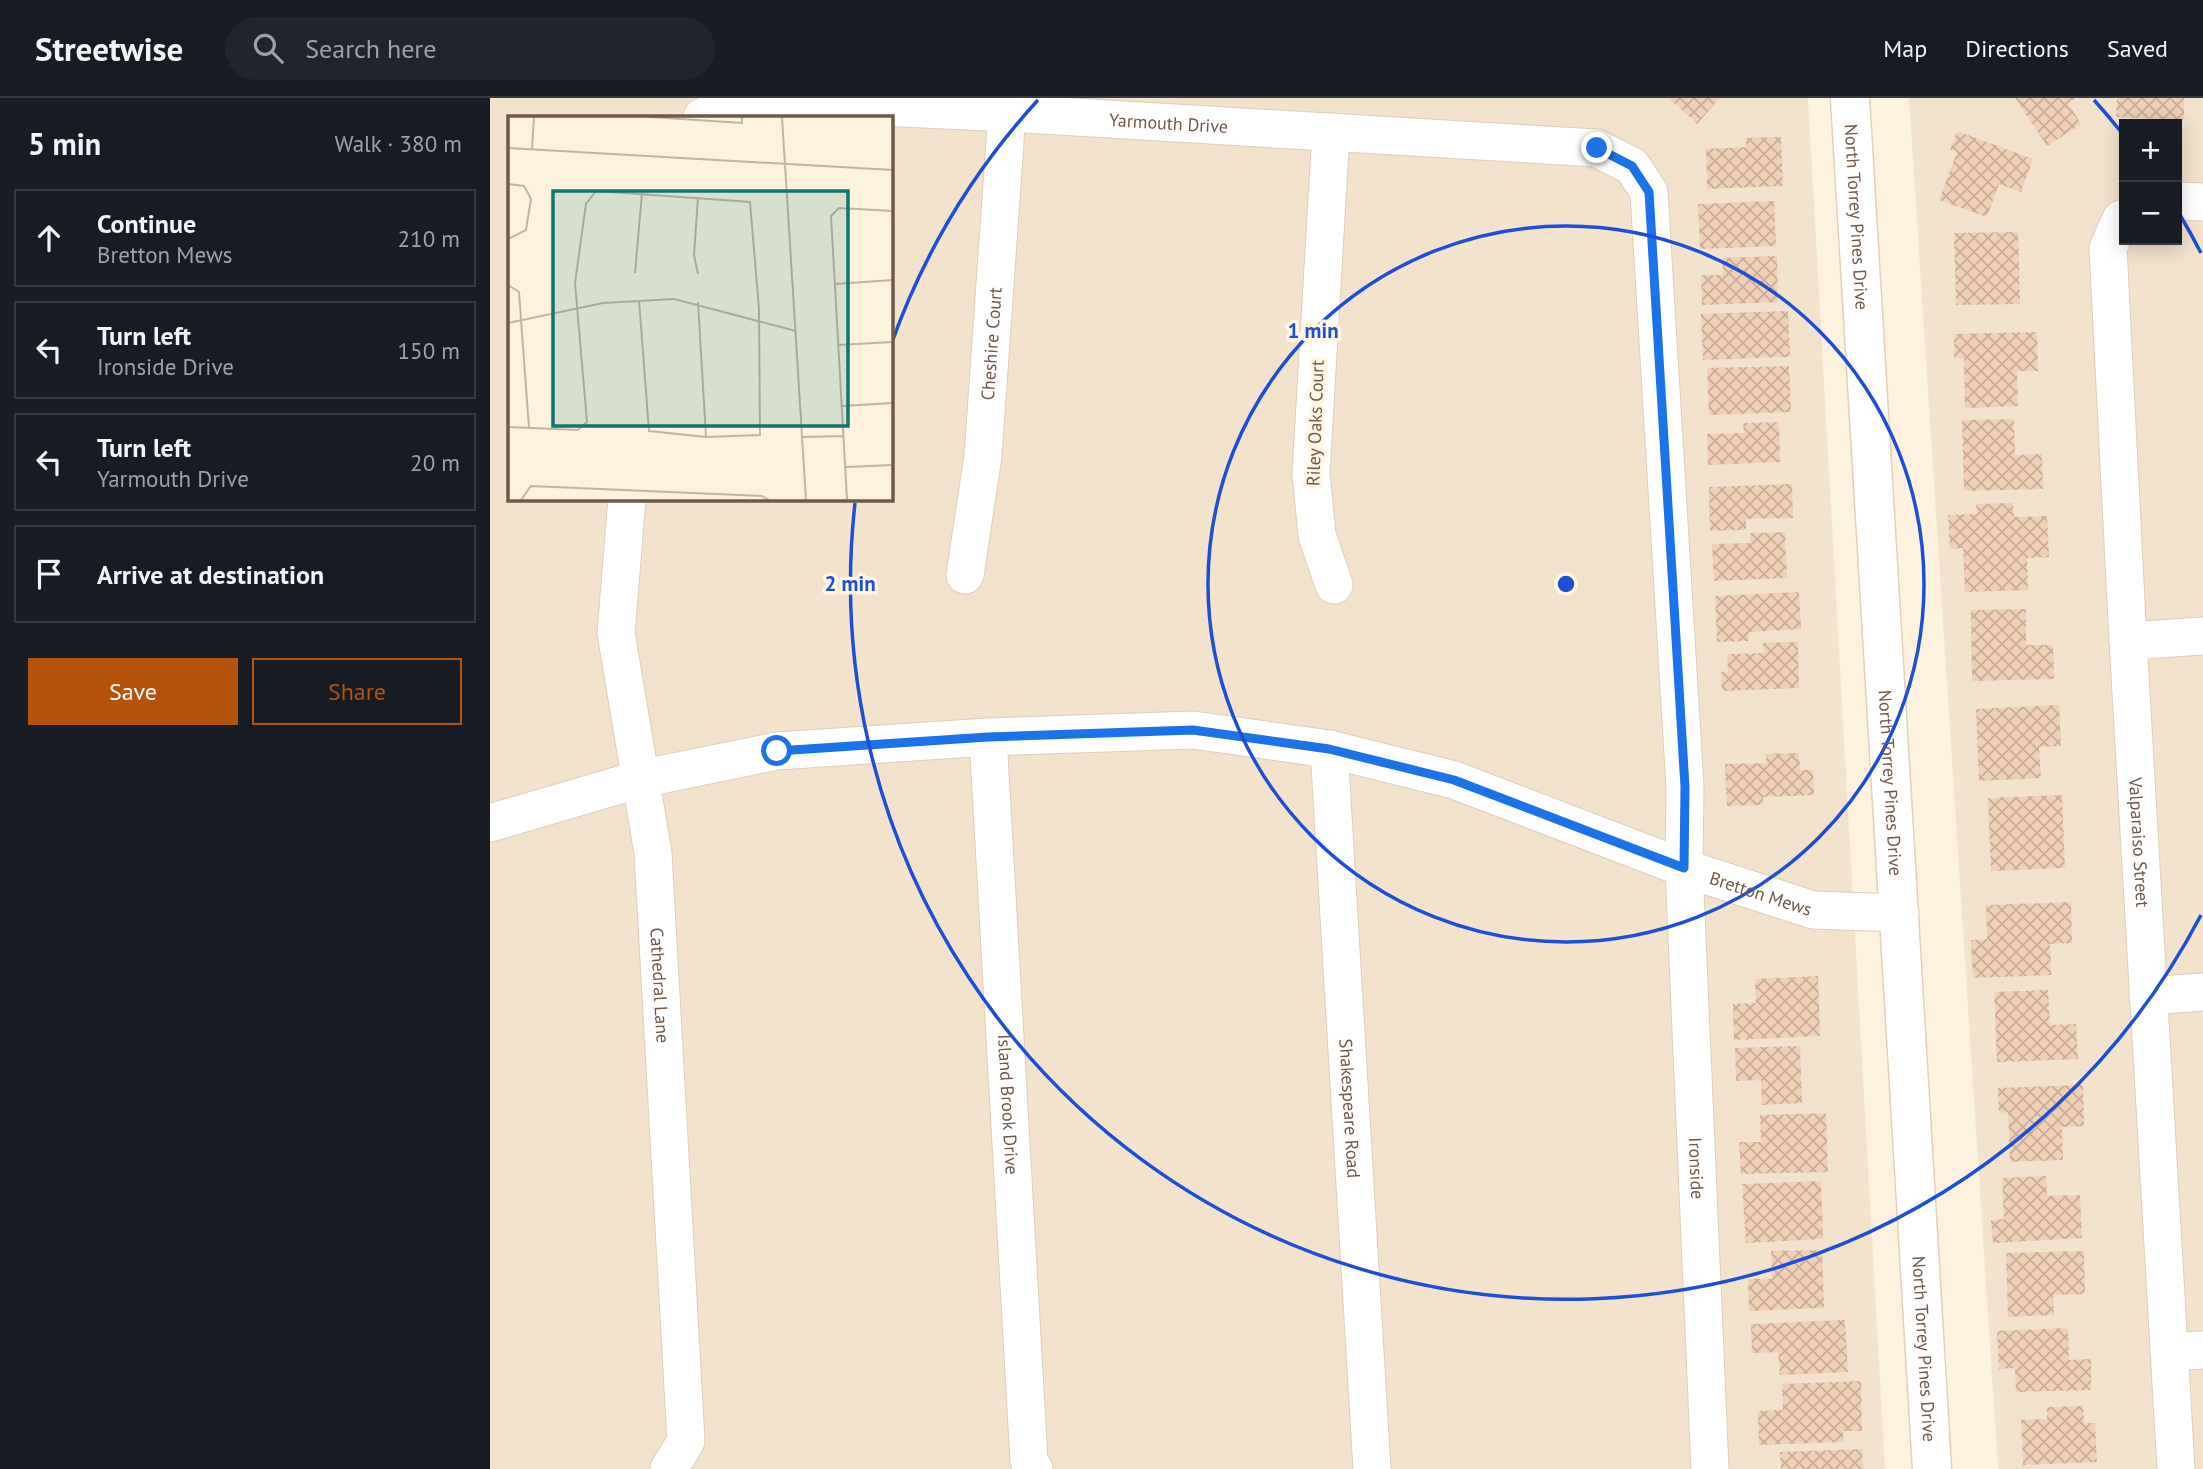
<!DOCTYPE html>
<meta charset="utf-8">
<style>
body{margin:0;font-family:"PT Sans",sans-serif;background:#20242c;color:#f1f3f6}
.controls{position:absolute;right:21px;top:21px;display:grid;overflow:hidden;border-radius:0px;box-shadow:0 4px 18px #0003}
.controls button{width:63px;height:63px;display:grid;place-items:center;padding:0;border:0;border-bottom:2px solid #363941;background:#171b24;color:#f1f3f6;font:35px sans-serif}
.stop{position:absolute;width:21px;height:21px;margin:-16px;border:5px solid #1a73e8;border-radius:50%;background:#fff}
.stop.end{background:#1a73e8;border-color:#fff;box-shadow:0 2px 7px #0008}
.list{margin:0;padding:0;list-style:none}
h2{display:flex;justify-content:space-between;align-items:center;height:91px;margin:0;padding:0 28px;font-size:30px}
h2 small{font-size:23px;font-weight:400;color:#9ea1a6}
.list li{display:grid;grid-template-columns:46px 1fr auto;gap:21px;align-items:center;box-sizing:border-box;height:98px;margin:0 14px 14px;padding:0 14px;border:2px solid #363941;border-radius:0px}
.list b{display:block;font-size:26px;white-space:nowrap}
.list p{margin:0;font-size:23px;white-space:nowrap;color:#9ea1a6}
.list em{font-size:23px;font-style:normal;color:#9ea1a6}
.actions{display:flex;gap:14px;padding:21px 28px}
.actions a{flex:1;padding:16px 0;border:2px solid #b45309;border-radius:0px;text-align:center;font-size:24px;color:#b45309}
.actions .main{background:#b45309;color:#fff}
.icon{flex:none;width:38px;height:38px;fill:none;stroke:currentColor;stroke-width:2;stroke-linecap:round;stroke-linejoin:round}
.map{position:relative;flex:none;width:1713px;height:1371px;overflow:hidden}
header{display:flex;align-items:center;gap:42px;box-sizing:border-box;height:98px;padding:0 35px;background:#171b24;border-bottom:2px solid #363941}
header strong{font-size:33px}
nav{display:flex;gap:38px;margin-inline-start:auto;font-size:24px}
.search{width:490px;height:63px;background:#20242c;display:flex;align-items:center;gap:18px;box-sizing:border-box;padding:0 24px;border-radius:38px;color:#9ea1a6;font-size:26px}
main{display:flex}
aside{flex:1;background:#171b24}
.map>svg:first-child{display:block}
.residential{fill:#f3e3cd;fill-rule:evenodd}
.building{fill:url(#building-cross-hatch)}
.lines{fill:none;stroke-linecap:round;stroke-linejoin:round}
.street-casing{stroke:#dfcebb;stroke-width:39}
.secondary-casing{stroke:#e4cfb9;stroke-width:41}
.street{stroke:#fff;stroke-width:37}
.secondary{stroke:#fff;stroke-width:38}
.route{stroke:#1a73e8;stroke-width:9}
.ring{fill:none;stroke:#1d4ed8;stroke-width:3.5}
.labels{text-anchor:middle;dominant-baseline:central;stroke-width:7;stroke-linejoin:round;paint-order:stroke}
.street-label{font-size:18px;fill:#715847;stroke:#fff6e4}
.inset-road{fill:none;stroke:#c4b4a2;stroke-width:2}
.view{fill:#0f766e;fill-opacity:0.15;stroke:#0f766e;stroke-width:3.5}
.inset-edge{fill:none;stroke:#715847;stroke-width:3.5}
.centre{fill:#1d4ed8;stroke:#fff6e4;stroke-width:3.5}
.ring-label{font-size:21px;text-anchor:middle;font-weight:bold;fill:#1d4ed8;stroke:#fff6e4;stroke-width:7;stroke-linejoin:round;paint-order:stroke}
</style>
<header>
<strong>Streetwise</strong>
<div class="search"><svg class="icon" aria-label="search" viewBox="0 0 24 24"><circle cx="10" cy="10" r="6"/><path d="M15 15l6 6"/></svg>Search here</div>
<nav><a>Map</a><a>Directions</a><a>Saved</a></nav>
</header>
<main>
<aside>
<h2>5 min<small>Walk · 380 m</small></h2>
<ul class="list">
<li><svg class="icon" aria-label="ahead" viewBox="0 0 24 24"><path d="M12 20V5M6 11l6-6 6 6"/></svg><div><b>Continue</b><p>Bretton Mews</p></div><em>210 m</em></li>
<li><svg class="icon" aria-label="left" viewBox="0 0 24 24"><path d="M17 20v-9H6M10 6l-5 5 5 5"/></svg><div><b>Turn left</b><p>Ironside Drive</p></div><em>150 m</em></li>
<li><svg class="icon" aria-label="left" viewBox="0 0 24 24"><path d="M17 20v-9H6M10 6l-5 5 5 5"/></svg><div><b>Turn left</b><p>Yarmouth Drive</p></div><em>20 m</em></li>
<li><svg class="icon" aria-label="arrive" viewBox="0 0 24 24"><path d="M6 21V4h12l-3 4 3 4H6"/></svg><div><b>Arrive at destination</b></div></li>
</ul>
<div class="actions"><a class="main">Save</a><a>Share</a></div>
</aside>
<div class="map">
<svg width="1713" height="1371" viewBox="0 0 1713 1371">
<defs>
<pattern id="building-cross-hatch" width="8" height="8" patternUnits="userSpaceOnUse" patternTransform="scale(1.75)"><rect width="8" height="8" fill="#f1d0b6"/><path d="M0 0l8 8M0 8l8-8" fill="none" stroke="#c8ac96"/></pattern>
</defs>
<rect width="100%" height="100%" fill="#fcf2de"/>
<g class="residential">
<path d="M0,0H1318L1395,1371H0ZM19,19H401V401H19Z"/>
<path d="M1419,0H1713V1371H1508ZM1634,26H1687V142H1634Z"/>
</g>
<g class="building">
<polygon points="1179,0 1230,0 1207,26"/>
<polygon points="1525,0 1586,0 1578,5 1591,26 1557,48"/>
<polygon points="1627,0 1694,0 1694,22 1626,19"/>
<polygon points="1467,33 1543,61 1531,94 1509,86 1497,119 1449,102 1467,54 1460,52"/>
<polygon points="1291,39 1293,88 1217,91 1216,51 1256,49 1256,40"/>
<polygon points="1284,103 1286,148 1210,151 1208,106"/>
<polygon points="1528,134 1530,206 1466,207 1464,135"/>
<polygon points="1287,158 1288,204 1212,207 1211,177 1233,177 1232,160"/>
<polygon points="1298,213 1300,259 1213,262 1211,216"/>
<polygon points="1547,234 1548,273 1527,273 1528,308 1475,310 1474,260 1464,260 1464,236"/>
<polygon points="1299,268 1301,314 1219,317 1217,270"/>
<polygon points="1524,321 1525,357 1552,356 1553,391 1474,393 1472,322"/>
<polygon points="1289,324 1290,364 1218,367 1217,336 1254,335 1253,325"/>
<polygon points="1302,386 1303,420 1256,421 1256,432 1220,433 1219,389"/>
<polygon points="1523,405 1524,419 1557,418 1559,459 1537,460 1538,492 1475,494 1473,450 1460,451 1458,417 1487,416 1486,406"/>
<polygon points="1295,434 1297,480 1224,483 1222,446 1260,445 1260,435"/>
<polygon points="1309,494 1311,531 1259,534 1259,543 1227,544 1225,498"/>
<polygon points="1536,511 1536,547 1563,547 1564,581 1482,583 1481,512"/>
<polygon points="1308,544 1309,590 1232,593 1231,574 1238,574 1237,556 1274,555 1273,545"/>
<polygon points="1569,607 1571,648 1549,649 1551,680 1489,683 1486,611"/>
<polygon points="1309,655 1310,672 1323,672 1324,697 1273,699 1273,707 1237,708 1235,666 1276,665 1276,656"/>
<polygon points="1572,697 1575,770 1501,773 1498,700"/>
<polygon points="1581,804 1582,845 1560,846 1561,877 1483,880 1481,842 1497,841 1496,807"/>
<polygon points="1328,878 1330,938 1244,942 1243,906 1266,905 1265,881"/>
<polygon points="1558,892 1560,927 1586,926 1588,961 1507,964 1504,894"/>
<polygon points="1310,948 1312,1005 1272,1007 1271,982 1246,983 1245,950"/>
<polygon points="1593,987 1594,1028 1572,1029 1573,1062 1520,1064 1518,1014 1509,1015 1508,990"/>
<polygon points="1336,1015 1338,1074 1251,1076 1249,1044 1271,1044 1270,1017"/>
<polygon points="1556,1078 1557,1098 1590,1097 1592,1140 1503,1145 1501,1122 1514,1121 1512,1080"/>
<polygon points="1331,1083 1333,1141 1256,1145 1252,1086"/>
<polygon points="1332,1152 1334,1210 1259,1213 1258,1181 1282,1181 1281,1153"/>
<polygon points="1594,1153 1595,1196 1563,1197 1564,1217 1518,1219 1516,1155"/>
<polygon points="1355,1222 1358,1274 1290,1277 1288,1254 1262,1255 1261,1226"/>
<polygon points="1578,1230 1579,1262 1601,1261 1601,1292 1526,1294 1525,1270 1509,1271 1507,1233"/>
<polygon points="1371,1283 1372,1333 1353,1333 1353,1344 1269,1347 1268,1313 1293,1312 1292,1286"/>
<polygon points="1593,1308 1594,1325 1605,1325 1607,1364 1533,1367 1531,1322 1557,1321 1557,1309"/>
<polygon points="1372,1351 1373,1371 1291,1371 1290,1354"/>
</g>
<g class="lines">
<g class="street-casing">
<g id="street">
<path id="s1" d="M212,19L248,2L517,15L1106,50L1142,68L1159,94L1195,689L1194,770L1220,1371"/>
<polyline points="841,34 821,375 827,437 844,487"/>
<polyline points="1687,103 1713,104"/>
<path id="s2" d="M1634,120L1631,121L1618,150L1638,543L1686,1371"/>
<path id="s3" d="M137,401L126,535L163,755L196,1343L179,1371"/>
<path id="s4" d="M475,477L493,358L517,15"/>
<polyline points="1638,543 1713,538"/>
<path id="s5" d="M498,639L539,1363L544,1371"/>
<path id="s6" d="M839,651L882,1371"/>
<path id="s7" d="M0,725L150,681L287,653L498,639L703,632L839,651L964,682L1194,770L1323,812L1410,815"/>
<polyline points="1658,898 1713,894"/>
<polyline points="1679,1254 1713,1252"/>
</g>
</g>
<g class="secondary-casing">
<g id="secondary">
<path id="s8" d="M1360,0L1442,1371"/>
</g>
</g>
<use href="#street" class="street"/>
<use href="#secondary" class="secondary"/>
</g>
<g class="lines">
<polyline class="route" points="287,653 498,639 703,632 839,651 964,682 1194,770 1195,689 1159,94 1142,68 1107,50"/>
</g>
<g class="ring">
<circle cx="1076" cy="486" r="358"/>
<path d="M1711 817A716 716 0 0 1 365 405M401 247A716 716 0 0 1 548 2M1604 2A716 716 0 0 1 1632 35M1690 117A716 716 0 0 1 1711 155"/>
</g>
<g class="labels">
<g class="street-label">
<text stroke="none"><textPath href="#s1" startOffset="471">Yarmouth Drive</textPath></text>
<text stroke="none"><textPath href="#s8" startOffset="119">North Torrey Pines Drive</textPath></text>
<text stroke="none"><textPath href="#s4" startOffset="233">Cheshire Court</textPath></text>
<text transform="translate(825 325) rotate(-88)">Riley Oaks Court</text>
<text stroke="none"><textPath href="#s8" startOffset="686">North Torrey Pines Drive</textPath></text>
<text stroke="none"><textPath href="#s2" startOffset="630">Valparaiso Street</textPath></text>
<text stroke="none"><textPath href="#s7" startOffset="1306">Bretton Mews</textPath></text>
<text stroke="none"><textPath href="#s3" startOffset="490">Cathedral Lane</textPath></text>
<text stroke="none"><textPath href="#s5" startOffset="368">Island Brook Drive</textPath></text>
<text stroke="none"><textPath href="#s6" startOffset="360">Shakespeare Road</textPath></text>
<text stroke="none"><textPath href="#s1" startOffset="1948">Ironside</textPath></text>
<text stroke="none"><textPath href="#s8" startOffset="1253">North Torrey Pines Drive</textPath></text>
</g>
</g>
<g transform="translate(18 18)">
<rect width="385" height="385" fill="#fcf2de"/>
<path class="inset-road" d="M142,1L234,7V1M274,1L298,384M0,32L385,54M24,33L26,1M0,68L16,70L23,83L18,114L0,123M190,81L186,139L190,158M127,157L134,77M327,168L385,164M0,169L11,176L21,312M190,186L198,321M0,207L95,187L166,183L288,215M330,229L385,226M334,290L385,287M0,311L70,314L79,306L67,167L78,88L88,75L242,86L251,193L252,319L198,321L141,315L131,184M294,321L336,320M338,351L385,349M13,384L23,370L254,380L261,384M339,384L323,100L331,92L385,95"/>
<path class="view" d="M45,75H340V310H45Z"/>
<rect width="385" height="385" class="inset-edge"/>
</g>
<circle cx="1076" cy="486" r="10" class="centre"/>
<g class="ring-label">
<text x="823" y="240">1 min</text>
<text x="360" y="493">2 min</text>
</g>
</svg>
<div class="controls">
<button>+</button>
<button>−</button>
</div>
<div class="stop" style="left:287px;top:653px"></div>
<div class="stop end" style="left:1107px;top:50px"></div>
</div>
</main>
